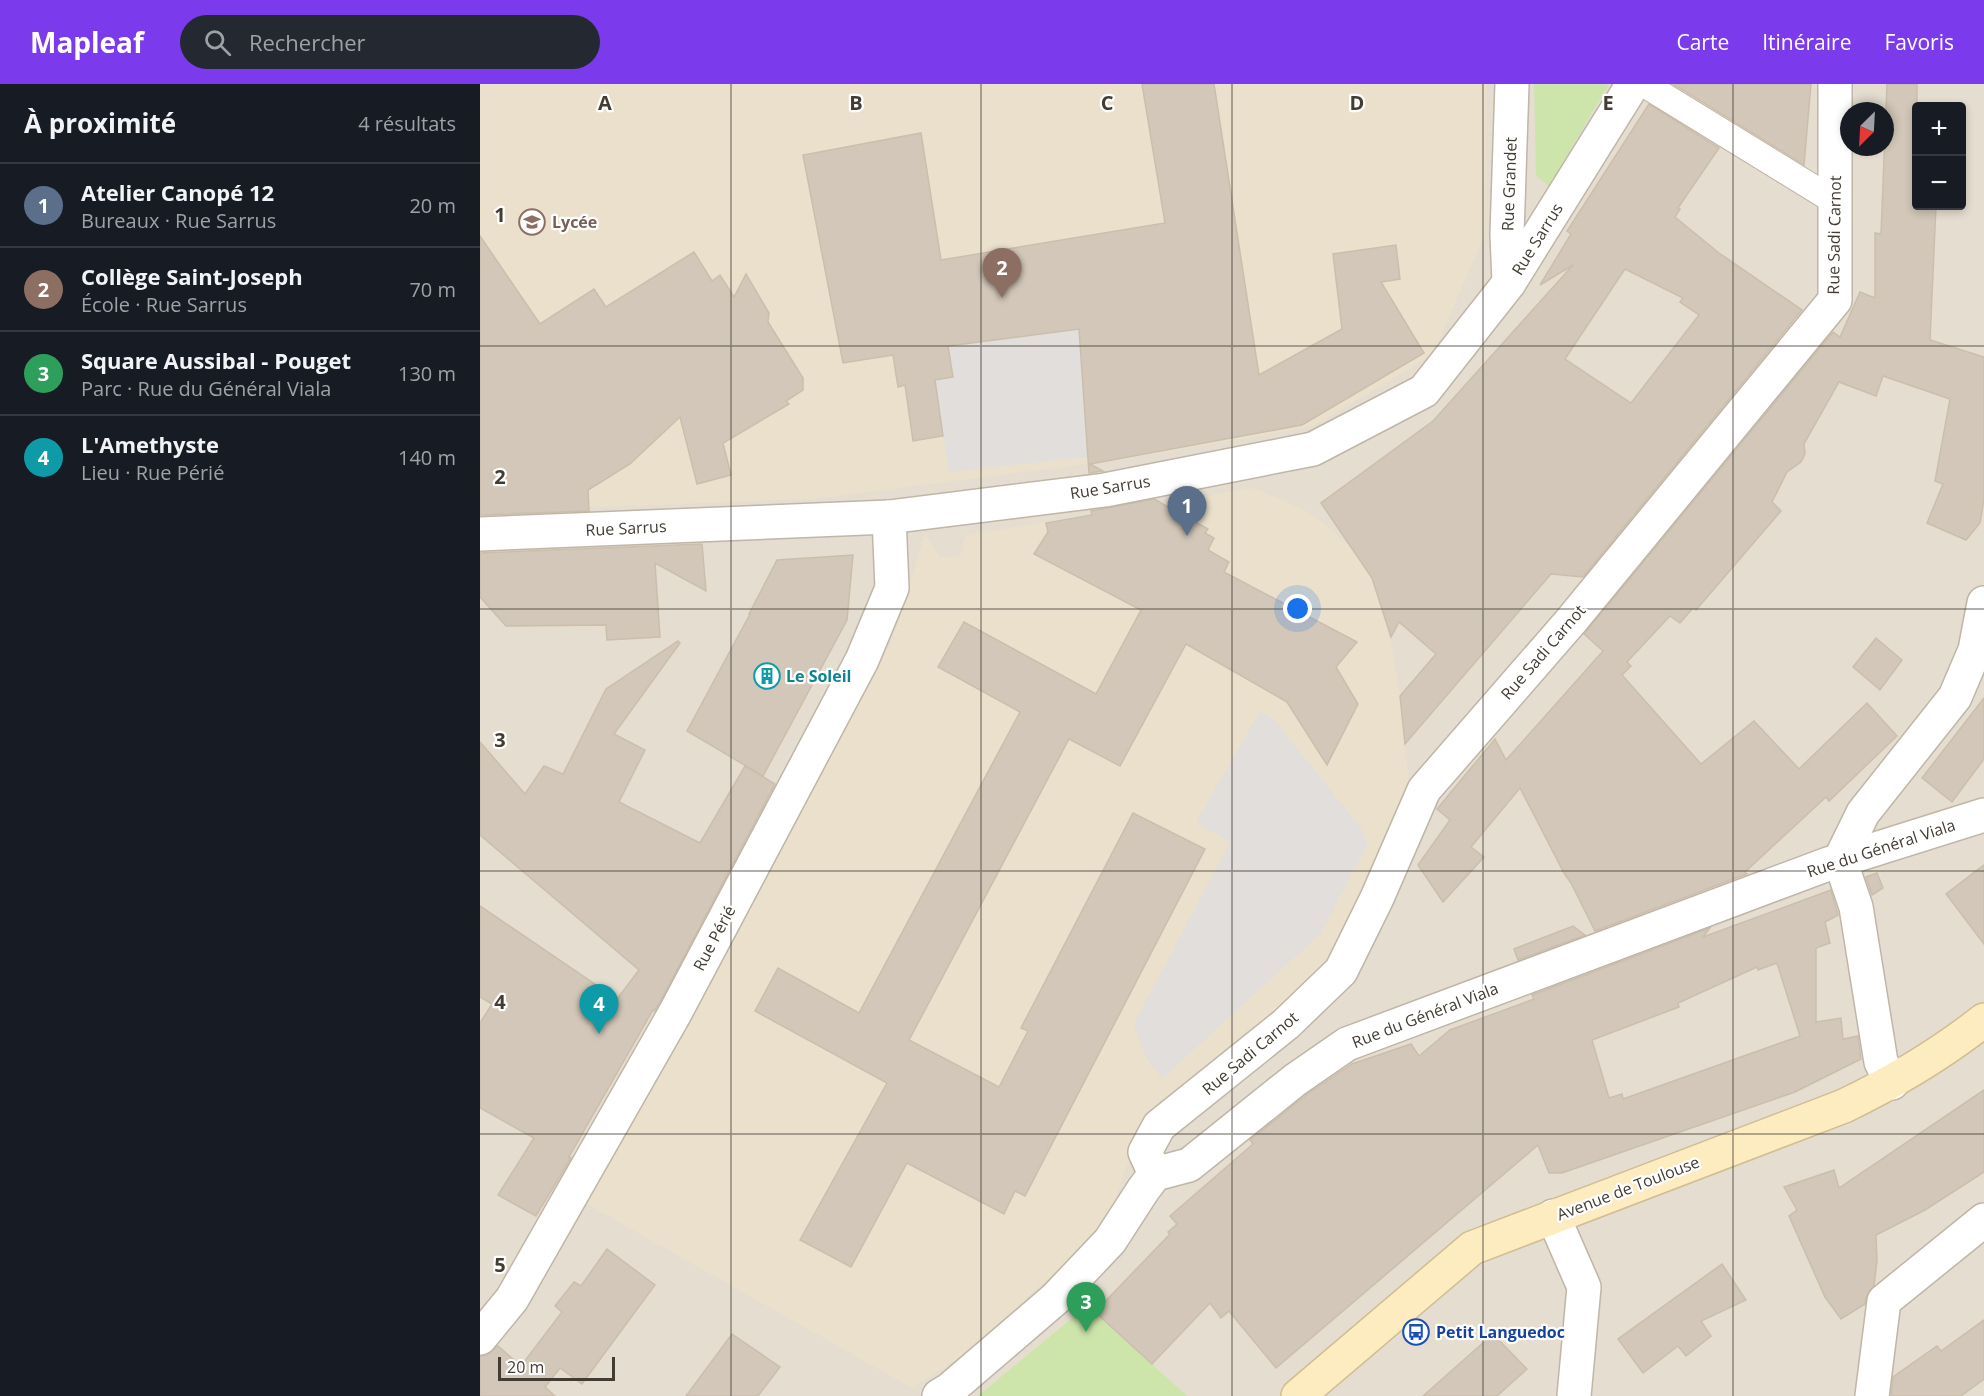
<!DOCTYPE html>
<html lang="fr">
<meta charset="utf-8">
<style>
body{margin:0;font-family:"Open Sans",sans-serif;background:#242831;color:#f1f3f6}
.controls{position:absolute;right:18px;top:18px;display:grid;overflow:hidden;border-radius:6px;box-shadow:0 3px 9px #0003}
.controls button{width:54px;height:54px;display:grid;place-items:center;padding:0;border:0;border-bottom:2px solid #363941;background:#171b24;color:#f1f3f6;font:30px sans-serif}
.compass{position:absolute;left:1360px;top:18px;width:54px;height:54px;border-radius:50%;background:#171b24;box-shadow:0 3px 9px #0003;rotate:204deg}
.scale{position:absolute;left:18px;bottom:15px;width:117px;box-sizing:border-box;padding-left:6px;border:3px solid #423c33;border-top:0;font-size:16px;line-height:21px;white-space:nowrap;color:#423c33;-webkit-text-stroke:4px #fff;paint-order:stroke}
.you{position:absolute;left:818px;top:525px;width:21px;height:21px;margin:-15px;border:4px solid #fff;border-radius:50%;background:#1a73e8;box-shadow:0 0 0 9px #1a73e833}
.badge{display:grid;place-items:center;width:39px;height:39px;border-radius:50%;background:#7c3aed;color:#fff;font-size:20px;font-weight:700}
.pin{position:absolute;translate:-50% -50px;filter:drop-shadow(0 2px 3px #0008)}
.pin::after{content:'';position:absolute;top:32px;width:21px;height:18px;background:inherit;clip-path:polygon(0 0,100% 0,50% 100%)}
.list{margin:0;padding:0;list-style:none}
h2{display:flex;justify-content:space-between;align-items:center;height:78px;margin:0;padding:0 24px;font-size:26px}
h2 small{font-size:20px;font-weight:400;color:#9ea1a6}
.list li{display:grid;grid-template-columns:39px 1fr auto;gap:18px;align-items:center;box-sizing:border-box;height:84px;padding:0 24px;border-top:2px solid #363941}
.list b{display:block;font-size:22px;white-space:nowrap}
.list p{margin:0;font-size:20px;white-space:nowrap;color:#9ea1a6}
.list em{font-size:20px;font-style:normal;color:#9ea1a6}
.icon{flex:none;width:33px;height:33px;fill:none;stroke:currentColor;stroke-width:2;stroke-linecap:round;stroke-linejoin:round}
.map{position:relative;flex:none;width:1504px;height:1312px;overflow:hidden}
header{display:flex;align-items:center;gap:36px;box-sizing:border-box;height:84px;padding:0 30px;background:#7c3aed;color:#fff}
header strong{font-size:28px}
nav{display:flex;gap:33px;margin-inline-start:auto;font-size:21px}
.search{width:420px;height:54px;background:#242831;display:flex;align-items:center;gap:15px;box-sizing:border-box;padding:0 21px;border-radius:33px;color:#9ea1a6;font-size:22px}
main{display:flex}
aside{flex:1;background:#171b24}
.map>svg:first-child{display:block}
.residential{fill:#e5ddd0;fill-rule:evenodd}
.education{fill:#eae0cc}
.green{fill:#cde5ab}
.parking{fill:#e1dedb}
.building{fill:#d2c7b8;stroke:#ccbeac;stroke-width:1.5;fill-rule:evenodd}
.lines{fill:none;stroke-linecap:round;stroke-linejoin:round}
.pedestrian-casing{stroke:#bfb6a8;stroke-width:28}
.minor-casing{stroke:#bfb6a8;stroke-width:36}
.secondary-casing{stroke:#d0bd93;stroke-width:36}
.pedestrian{stroke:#fff;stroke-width:26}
.minor{stroke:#fff;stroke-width:33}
.secondary{stroke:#fdecc0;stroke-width:33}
.grid{fill:none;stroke:#423c33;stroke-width:1.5;stroke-opacity:0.55}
.labels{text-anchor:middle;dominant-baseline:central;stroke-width:4.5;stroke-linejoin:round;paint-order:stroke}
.street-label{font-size:16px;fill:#423c33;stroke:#fff}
.education-label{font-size:16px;font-weight:bold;fill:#785e54;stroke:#fff;text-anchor:start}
.culture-label{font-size:16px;font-weight:bold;fill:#0d838f;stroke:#fff;text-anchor:start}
.transit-label{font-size:16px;font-weight:bold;fill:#164399;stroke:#fff;text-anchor:start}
.grid-label{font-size:20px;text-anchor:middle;font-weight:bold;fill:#423c33;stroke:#fff;stroke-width:4.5;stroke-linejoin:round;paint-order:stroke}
</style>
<header>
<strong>Mapleaf</strong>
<div class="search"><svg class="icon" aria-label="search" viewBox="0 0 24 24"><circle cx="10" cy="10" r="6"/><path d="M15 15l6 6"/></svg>Rechercher</div>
<nav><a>Carte</a><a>Itinéraire</a><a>Favoris</a></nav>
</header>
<main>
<aside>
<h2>À proximité<small>4 résultats</small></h2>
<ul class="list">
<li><span class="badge" style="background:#5c6f8a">1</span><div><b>Atelier Canopé 12</b><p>Bureaux · Rue Sarrus</p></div><em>20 m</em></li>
<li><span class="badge" style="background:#8d6e63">2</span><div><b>Collège Saint-Joseph</b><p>École · Rue Sarrus</p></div><em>70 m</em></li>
<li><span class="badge" style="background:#2e9e5b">3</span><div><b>Square Aussibal - Pouget</b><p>Parc · Rue du Général Viala</p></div><em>130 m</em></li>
<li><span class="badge" style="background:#0f9aa8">4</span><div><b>L'Amethyste</b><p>Lieu · Rue Périé</p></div><em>140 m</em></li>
</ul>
</aside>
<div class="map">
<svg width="1504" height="1312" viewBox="0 0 1504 1312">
<rect width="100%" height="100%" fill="#f1ece2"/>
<path class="residential" d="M0,0H1504V1312H0ZM1436,22H1482V122H1436ZM1369,27H1405V63H1369Z"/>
<g class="education">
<polygon points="0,0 1007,0 1005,150 953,270 833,342 646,375 334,415 0,427"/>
<polygon points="775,404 828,428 841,437 873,465 892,494 904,527 912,564 920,612 929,701 895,784 848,873 822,902 787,933 755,957 667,1032 654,1057 630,1132 609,1157 487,1268 432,1304 107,1120 413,555 445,450 460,473 479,473 486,451"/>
</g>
<g class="green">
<polygon points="1054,0 1129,0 1069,102 1056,92"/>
<polygon points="609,1220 615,1229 707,1312 498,1312"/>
</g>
<g class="parking">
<polygon points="599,245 608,373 469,388 455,296 468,262"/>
<polygon points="780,627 795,637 880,743 888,759 841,849 682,995 666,973 654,940 750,758 716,738"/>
</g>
<g class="building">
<polygon points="662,0 734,0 779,291 862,245 853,170 916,161 920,195 901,198 944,269 822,341 610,380 623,387 609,389 599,245 468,262 473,293 455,296 463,352 433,357 425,301 418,303 413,271 363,279 323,71 441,49 461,176 685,139"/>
<polygon points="1193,0 1331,0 1324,81"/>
<polygon points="1407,0 1437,0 1437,122 1456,122 1450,256 1504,273 1504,415 1500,439 1486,456 1447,439 1463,400 1455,397 1470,315 1403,292 1396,312 1359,298 1324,360 1325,370 1321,378 1307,388 1292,418 1301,427 1216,526 1213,524 1200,539 1190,532 1147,578 1151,582 1142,591 1221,680 1274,637 1319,685 1387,619 1417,652 1349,717 1346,713 1265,788 1267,790 1115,847 1091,799 1084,789 1040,704 991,763 1004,773 963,818 938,781 970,736 957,725 1015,655 1026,676 1123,567 1104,550 1353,248 1360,253 1380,208 1395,214 1395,149 1401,150"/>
<path d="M1169,20L1239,64L1198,124L1200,125L1195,133L1239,169L1322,226L1103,493L1071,490L925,660L920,612L956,570L919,538L911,553L892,494L841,419L953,337L1093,181L1060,201L1091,150L1087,147ZM1145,185L1203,214L1200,218L1219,231L1151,319L1085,275Z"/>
<polygon points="0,152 60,240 114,205 126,223 214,168 232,197 240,191 254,213 266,190 289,229 288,238 323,294 323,306 306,317 309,320 243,359 251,391 217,400 200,333 150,380 108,406 109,427 0,431"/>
<polygon points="674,415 728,445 725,449 734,454 728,466 749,478 744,488 877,558 856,583 878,620 847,681 807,618 706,560 640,682 589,655 429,956 519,1003 548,947 541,944 653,729 725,765 545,1112 535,1107 524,1130 427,1079 371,1183 320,1156 407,999 275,927 298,884 379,929 540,628 458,583 484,538 616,610 661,526 554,470 568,448 566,439 612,431 611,427"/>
<polygon points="222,460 226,507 175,479 180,553 127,556 126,541 26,542 0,513 0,469"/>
<polygon points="373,471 367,536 283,692 207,647 270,530 269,530 297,476"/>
<polygon points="1396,554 1422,576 1400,606 1373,583"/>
<polygon points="198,557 200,559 134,650 165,666 139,718 220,759 265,682 295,700 179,920 174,927 173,926 89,1073 91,1074 56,1132 18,1111 54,1054 0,1024 0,939 12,920 0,913 0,822 137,915 159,886 0,751 0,658 45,710 64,682 83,690 126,605"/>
<polygon points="1504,614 1504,675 1472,718 1442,694"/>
<polygon points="1504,781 1504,860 1466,810"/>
<polygon points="1397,789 1403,804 1392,811 1386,793"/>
<path d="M1351,806L1358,831L1345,838L1350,859L1336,864V938L1361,934L1363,955L1378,952L1381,975L1315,1008L1082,1089H1069L1058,1061L796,1284L749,1227L741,1234L730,1219L672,1280L615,1228L690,1150L688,1148L697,1140L690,1132L773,1060L770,1056L826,1011L872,980L931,960L939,972L970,946L1054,915L1052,911L1230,844L1223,853ZM1297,879L1320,952L1143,1015L1142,1010L1129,1014L1112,956L1199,923L1198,919L1277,883L1278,886Z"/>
<polygon points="1093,842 1105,851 1038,876 1034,865"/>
<polygon points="1504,1006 1504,1088 1445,1126 1396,1151 1397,1177 1394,1201 1386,1214 1385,1220 1361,1235 1345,1213 1309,1132 1317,1126 1304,1103 1354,1086 1359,1104"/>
<polygon points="127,1165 175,1201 102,1300 80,1284 65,1303 75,1312 0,1312 0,1272 7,1271 18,1262 41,1282 82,1228 75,1222 94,1198 101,1202"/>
<polygon points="1242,1180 1266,1216 1221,1237 1231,1252 1206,1272 1198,1262 1163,1289 1138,1255"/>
<polygon points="1504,1236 1504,1295 1481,1312 1411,1312 1413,1293 1457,1262 1461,1267"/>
<polygon points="252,1250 300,1283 278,1312 206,1312"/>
<polygon points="1013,1250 1047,1285 1017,1312 943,1312"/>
</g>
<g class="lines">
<g class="pedestrian-casing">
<polyline id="pedestrian" points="1164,0 1356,118"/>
</g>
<g class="minor-casing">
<g id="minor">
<polyline points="1029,199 1027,150 1032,0"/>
<polyline points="0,450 409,433 625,406 833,365 944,307 1029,199 1153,0"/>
<polyline points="1412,999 1401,978 1376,823 1360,776 1383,729 1475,613 1495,566 1504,519"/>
<polyline points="675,1090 665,1068 679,1042 806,940 861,887 897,814 944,706 1091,537 1355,216 1355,0"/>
<polyline points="1073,1132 1104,1203 1094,1312"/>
<polyline points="0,1254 32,1215 195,929 382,576 412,504 409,433"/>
<polyline points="459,1312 469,1306 575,1215 630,1157 663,1106 675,1090 709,1081 815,996 867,960 1348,780 1504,731"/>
<polyline points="1392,1312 1404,1217 1504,1136"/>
</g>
</g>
<g class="secondary-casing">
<path id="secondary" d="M818,1312L992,1164L1364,1022C1414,998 1461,970 1504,936"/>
</g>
<use href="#pedestrian" class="pedestrian"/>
<use href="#minor" class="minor"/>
<use href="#secondary" class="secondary"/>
</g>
<path class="grid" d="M251,0V1312M501,0V1312M752,0V1312M1003,0V1312M1253,0V1312M0,262H1504M0,525H1504M0,787H1504M0,1050H1504"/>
<defs>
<g id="school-ring" transform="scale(1.35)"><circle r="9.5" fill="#fff" stroke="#8d6e63" stroke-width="1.5"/><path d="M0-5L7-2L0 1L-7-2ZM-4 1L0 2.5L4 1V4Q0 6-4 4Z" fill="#8d6e63"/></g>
<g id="building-ring" transform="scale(1.35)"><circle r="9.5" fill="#fff" stroke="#0f9aa8" stroke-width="1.5"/><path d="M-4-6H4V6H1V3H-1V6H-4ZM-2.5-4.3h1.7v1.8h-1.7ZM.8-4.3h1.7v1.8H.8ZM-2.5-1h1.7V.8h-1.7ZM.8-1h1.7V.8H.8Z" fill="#0f9aa8"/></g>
<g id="bus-ring" transform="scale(1.35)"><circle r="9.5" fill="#fff" stroke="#1a4fb4" stroke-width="1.5"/><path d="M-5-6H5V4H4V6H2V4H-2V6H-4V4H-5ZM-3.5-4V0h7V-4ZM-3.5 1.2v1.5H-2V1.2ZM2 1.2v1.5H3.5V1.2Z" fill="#1a4fb4"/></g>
</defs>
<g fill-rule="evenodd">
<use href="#school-ring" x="52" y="138"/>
<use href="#building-ring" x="287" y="592"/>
<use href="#bus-ring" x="936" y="1248"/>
</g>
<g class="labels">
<g class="street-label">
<text transform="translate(1029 100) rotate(-88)">Rue Grandet</text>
<text transform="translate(1354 151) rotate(-89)">Rue Sadi Carnot</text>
<text transform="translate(1057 155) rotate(-58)">Rue Sarrus</text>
<text transform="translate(630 403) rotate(-9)">Rue Sarrus</text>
<text transform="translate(146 444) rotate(-3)">Rue Sarrus</text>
<text transform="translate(1063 568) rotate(-49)">Rue Sadi Carnot</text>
<text transform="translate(1401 764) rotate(-18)">Rue du Général Viala</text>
<text transform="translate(234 854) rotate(-62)">Rue Périé</text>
<text transform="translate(945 931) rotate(-21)">Rue du Général Viala</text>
<text transform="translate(770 969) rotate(-40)">Rue Sadi Carnot</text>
<text transform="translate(1148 1104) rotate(-21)">Avenue de Toulouse</text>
</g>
<g class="education-label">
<text x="72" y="138">Lycée</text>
</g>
<g class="culture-label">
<text x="306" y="592">Le Soleil</text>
</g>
<g class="transit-label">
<text x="956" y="1248">Petit Languedoc</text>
</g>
</g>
<g class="grid-label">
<text x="125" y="26">A</text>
<text x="376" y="26">B</text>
<text x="627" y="26">C</text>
<text x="877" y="26">D</text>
<text x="1128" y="26">E</text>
<text x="20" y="138">1</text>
<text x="20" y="400">2</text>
<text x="20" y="663">3</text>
<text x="20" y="925">4</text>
<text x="20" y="1188">5</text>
</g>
</svg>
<div class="controls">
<button>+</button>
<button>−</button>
</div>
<svg class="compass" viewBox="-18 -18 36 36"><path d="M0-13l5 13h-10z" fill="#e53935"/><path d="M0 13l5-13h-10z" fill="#9ea1a6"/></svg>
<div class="scale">20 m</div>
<div class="you"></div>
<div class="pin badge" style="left:707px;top:452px;background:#5c6f8a">1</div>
<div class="pin badge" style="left:522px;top:214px;background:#8d6e63">2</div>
<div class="pin badge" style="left:606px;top:1248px;background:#2e9e5b">3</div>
<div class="pin badge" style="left:119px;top:950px;background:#0f9aa8">4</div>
</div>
</main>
